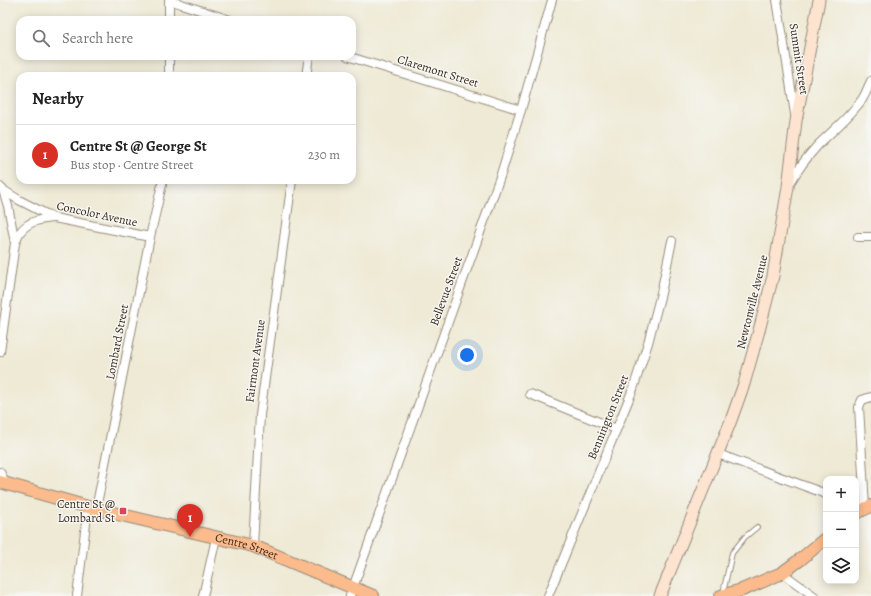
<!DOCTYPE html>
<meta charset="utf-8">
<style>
body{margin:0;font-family:Alegreya,serif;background:#f2f2f2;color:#222}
.controls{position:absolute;right:12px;bottom:12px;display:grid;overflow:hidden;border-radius:8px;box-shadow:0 2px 10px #0003}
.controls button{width:36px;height:36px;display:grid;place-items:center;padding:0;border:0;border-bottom:1px solid #e0e0e0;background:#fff;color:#222;font:20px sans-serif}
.you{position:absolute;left:467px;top:355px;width:14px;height:14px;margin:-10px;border:3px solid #fff;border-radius:50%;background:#1a73e8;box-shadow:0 0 0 6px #1a73e833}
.badge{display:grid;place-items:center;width:26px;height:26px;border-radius:50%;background:#d93025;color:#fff;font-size:13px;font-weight:700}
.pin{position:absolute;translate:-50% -33px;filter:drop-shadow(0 1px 2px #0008)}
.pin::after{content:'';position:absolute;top:21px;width:14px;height:12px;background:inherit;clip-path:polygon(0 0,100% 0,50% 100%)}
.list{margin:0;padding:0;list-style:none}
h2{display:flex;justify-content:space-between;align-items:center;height:52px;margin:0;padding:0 16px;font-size:17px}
h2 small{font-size:13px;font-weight:400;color:#767676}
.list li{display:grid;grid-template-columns:26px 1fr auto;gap:12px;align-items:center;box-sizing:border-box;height:60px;padding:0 16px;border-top:1px solid #e0e0e0}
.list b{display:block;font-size:15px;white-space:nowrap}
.list p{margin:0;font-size:13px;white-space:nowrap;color:#767676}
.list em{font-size:13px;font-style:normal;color:#767676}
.icon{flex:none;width:22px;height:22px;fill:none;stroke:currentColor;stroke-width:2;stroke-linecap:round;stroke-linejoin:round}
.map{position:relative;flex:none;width:871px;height:596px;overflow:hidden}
.search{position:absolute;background:#fff;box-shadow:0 2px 10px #0003;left:16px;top:16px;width:340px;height:44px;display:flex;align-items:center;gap:10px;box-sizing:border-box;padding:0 14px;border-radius:12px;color:#767676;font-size:15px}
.panel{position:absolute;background:#fff;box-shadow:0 2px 10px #0003;left:16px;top:72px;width:340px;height:112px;border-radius:12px}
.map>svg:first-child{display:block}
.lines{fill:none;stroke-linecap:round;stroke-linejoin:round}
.lane-casing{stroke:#958a7a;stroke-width:6}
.street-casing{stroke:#958a7a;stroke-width:10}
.secondary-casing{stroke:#958a7a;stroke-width:13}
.primary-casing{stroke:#958a7a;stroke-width:14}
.lane{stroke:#fff;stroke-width:4}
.street{stroke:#fff;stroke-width:8}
.secondary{stroke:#fde4d1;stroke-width:11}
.primary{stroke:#fbbb8c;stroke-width:12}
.poi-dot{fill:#d1495b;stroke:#f6f6f2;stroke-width:1.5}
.labels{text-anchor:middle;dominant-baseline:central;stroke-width:3;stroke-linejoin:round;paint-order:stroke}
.street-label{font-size:12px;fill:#3b2a1e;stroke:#f6f6f2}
.poi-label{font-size:12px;fill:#3b2a1e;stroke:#f6f6f2;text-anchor:end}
</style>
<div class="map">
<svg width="871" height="596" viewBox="0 0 871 596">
<rect width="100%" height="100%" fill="#f6f6f2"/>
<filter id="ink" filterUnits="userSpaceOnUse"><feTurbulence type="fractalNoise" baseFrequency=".025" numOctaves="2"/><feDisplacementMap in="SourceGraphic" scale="8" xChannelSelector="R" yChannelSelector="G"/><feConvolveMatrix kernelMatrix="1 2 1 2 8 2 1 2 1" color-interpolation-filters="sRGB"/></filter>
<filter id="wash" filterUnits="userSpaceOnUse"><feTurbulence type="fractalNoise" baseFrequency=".012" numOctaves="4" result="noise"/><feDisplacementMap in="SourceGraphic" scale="16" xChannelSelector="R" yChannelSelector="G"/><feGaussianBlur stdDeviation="0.9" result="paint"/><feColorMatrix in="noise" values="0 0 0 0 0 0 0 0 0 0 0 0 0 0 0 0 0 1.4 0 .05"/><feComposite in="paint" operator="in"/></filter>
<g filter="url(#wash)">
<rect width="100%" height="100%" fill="#efead5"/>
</g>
<g filter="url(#ink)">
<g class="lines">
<g class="lane-casing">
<g id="lane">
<polyline points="72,76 73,76"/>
<polyline points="723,593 732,553 745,537 757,527"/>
</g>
</g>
<g class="street-casing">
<g id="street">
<polyline points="169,0 230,20"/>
<polyline points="777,0 795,114"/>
<polyline points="169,20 169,0"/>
<polyline points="347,56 521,110"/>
<polyline points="169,76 169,56"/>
<polyline points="306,76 309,56"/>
<path d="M790,183C798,169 807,157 818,145C833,130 851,116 863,98C866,93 868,87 871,81"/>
<polyline points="0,187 3,190 19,200 54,218 150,237"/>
<polyline points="3,190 8,206 15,243"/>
<polyline points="858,237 871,237"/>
<path d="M0,352L15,243C17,239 18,234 21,231C29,221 41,219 53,218"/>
<polyline points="530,394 616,429"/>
<polyline points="718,454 826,494"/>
<polyline points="0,472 6,484"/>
<polyline points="856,505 865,508 859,407 862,400 871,397"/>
<polyline points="96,509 150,237 163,180"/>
<polyline points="253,546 260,415 292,180"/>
<polyline points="782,573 814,596"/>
<polyline points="77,596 88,507"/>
<polyline points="203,596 216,538"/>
<polyline points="350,596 501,174 521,110 552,0"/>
<polyline points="548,596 633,389 648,343 661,293 672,241"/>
</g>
</g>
<g class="secondary-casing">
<polyline id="secondary" points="660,596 730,423 744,384 760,327 773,276 778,246 788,187 796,121 819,0"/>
</g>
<g class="primary-casing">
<g id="primary">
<path id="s1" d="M0,482L88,507L253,546L270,553L373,596"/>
<polyline points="856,513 871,506"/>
<polyline points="721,596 742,590 782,573 801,559 826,538"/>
</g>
</g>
<use href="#lane" class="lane"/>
<use href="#street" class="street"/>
<use href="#secondary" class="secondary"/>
<use href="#primary" class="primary"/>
</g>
</g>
<rect class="poi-dot" x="119" y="507" width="8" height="8" rx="2"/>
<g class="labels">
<g class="street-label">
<text transform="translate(799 59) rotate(81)">Summit Street</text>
<text transform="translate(438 71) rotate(17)">Claremont Street</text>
<text transform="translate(97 214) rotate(12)">Concolor Avenue</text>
<text transform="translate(446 291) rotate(-70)">Bellevue Street</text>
<text transform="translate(752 302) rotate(-76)">Newtonville Avenue</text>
<text transform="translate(117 342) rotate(-79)">Lombard Street</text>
<text transform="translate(255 361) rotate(-82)">Fairmont Avenue</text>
<text transform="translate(608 417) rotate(-68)">Bennington Street</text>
<text stroke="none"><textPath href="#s1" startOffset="255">Centre Street</textPath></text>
</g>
<g class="poi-label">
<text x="115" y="504">Centre St @<tspan x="115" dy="14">Lombard St</tspan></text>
</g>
</g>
</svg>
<div class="controls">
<button>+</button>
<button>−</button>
<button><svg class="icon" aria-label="layers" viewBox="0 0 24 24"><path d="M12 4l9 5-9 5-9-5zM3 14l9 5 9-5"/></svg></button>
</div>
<div class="you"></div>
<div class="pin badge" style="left:190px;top:537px">1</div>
<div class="search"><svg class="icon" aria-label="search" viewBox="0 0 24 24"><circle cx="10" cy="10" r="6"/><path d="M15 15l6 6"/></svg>Search here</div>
<section class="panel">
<h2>Nearby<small></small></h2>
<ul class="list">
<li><span class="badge">1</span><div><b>Centre St @ George St</b><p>Bus stop · Centre Street</p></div><em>230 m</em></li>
</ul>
</section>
</div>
